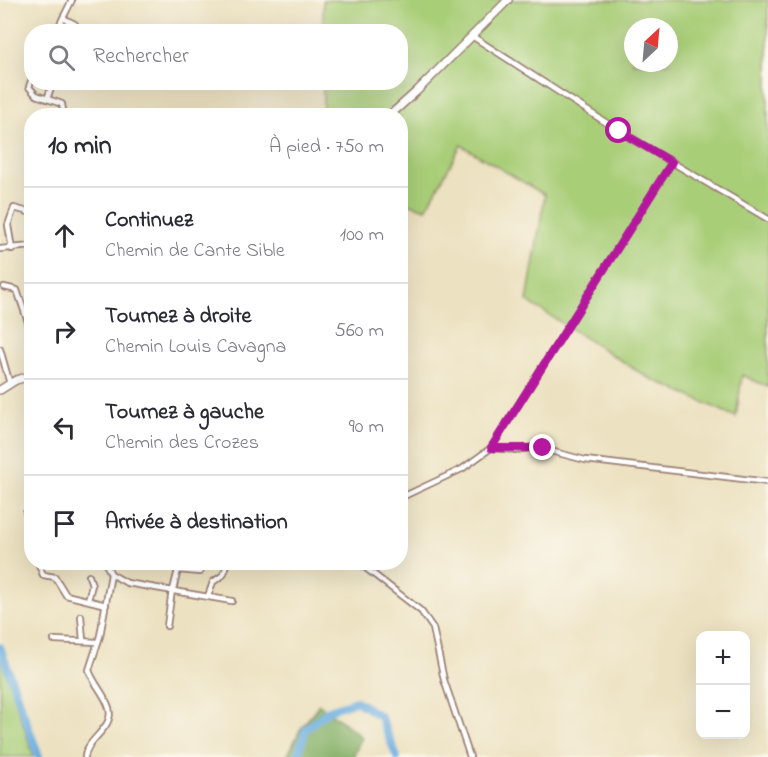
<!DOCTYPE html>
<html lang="fr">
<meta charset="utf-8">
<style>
body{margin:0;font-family:"Indie Flower",sans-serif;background:#f2f2f3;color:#2b2b33}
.controls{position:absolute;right:18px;bottom:18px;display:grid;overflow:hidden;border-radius:12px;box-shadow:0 6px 24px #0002}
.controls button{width:54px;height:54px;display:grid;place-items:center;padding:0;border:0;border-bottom:2px solid #e1e1e2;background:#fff;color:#2b2b33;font:30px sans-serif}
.compass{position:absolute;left:624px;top:18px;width:54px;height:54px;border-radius:50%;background:#fff;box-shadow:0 6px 24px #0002;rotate:26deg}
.stop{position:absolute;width:18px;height:18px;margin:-14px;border:4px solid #b5179e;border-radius:50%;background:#fff}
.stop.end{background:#b5179e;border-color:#fff;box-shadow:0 2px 6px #0008}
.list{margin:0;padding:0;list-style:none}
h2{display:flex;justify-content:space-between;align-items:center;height:78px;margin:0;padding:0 24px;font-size:26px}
h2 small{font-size:20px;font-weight:400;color:#7c7c81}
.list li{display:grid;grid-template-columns:39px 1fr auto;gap:18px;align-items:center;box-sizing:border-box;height:96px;padding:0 24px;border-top:2px solid #e1e1e2}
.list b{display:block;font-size:22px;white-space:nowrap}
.list p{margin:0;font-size:20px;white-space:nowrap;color:#7c7c81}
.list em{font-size:20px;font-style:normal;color:#7c7c81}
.icon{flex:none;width:33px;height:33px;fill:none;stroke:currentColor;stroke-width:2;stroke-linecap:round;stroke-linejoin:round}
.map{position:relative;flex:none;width:768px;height:757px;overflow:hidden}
.search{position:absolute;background:#fff;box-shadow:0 6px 24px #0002;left:24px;top:24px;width:384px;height:66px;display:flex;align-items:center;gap:15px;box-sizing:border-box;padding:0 21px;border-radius:24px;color:#7c7c81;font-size:22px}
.panel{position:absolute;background:#fff;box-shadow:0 6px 24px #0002;left:24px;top:108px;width:384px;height:462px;border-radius:24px}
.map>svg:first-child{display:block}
.green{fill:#a9ce78;stroke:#7a7652;stroke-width:1.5;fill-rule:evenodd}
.forest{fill:#86b168;stroke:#68684a;stroke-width:1.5}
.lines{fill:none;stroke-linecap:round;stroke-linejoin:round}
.river{stroke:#6bade0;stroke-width:8}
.street-casing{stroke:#9b8076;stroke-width:8}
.secondary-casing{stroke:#9b8076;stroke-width:10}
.street{stroke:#fff;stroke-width:4.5}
.secondary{stroke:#fff;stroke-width:7}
.route{stroke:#b5179e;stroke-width:8}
</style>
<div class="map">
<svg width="768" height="757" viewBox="0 0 768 757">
<rect width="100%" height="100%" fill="#fbf7ec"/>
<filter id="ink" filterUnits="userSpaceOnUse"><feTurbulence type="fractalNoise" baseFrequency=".0167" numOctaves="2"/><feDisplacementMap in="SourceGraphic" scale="12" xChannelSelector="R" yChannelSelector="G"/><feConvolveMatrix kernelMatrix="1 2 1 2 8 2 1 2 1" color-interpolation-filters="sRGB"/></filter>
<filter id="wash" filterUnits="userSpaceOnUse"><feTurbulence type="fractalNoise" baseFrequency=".008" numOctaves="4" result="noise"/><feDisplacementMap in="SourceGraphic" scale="24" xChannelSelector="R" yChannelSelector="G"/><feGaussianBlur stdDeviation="1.35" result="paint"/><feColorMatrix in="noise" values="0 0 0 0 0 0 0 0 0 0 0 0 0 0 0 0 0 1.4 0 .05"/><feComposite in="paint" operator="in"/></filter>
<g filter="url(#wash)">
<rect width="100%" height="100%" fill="#ece1c0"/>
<g class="green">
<path d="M323,0H768V387L742,375L736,417L647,377L527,301L545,195L461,145L426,209L401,201L400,116L323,115V83L400,82V32L323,31ZM633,27H669V63H633Z"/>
<polygon points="0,655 34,757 0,757"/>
</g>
<polygon class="forest" points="319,704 362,737 353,757 287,757 300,730"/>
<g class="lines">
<g class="river">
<polyline points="0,647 39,757"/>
<polyline points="297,757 306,729 329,710 356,701 380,716 397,757"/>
</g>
</g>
</g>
<g filter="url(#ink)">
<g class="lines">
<g class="street-casing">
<g id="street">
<polyline points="63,18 75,24 74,32"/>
<polyline points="56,32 72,0"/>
<polyline points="472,36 619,131 768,219"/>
<polyline points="30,45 32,46"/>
<polyline points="32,78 29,87 36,95 62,104 64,116"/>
<polyline points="47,99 53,82"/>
<polyline points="0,249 32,246"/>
<polyline points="12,249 8,225 14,208 32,213"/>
<polyline points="4,287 17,290 32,334"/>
<polyline points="0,349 10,384"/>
<polyline points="491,448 517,450 535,447 585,460 768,482"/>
<polyline points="400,498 462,469 491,448 672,162"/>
<polyline points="26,513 32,514"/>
<polyline points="38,562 43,575 55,577 66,595 106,605"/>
<polyline points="358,562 421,611 433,628 444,680 470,757"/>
<polyline points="111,574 127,583 232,601"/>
<polyline points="173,590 178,570 200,572 204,562"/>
<polyline points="208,596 213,582 223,575 226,568"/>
<polyline points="88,600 92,585 89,576"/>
<polyline points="81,616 83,641"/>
<polyline points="167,626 172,590"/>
<polyline points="54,640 98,642"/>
<path d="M85,757C86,739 115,728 109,708C105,694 93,683 89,670L100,636L111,574L105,562"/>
</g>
</g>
<g class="secondary-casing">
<g id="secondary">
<polyline points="389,116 417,91 508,0"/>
<polyline points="0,390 16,380 31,376"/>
</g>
</g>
<use href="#street" class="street"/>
<use href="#secondary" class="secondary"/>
</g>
</g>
<g class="lines" filter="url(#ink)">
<polyline class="route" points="543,448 491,448 672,162 619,131"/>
</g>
</svg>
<div class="controls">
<button>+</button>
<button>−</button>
</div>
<svg class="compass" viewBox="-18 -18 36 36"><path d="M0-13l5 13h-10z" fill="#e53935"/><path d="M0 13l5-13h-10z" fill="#7c7c81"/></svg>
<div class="stop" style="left:619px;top:131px"></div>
<div class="stop end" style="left:543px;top:448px"></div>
<div class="search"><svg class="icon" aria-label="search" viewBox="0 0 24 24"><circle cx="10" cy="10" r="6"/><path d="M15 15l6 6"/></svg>Rechercher</div>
<section class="panel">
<h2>10 min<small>À pied · 750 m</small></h2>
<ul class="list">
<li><svg class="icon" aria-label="ahead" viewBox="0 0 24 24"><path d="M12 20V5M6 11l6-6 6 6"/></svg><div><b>Continuez</b><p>Chemin de Cante Sible</p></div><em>100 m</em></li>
<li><svg class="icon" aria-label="right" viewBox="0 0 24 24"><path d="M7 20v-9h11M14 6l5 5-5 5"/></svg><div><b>Tournez à droite</b><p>Chemin Louis Cavagna</p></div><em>560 m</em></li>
<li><svg class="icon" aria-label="left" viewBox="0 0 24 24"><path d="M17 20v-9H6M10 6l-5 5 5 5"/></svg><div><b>Tournez à gauche</b><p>Chemin des Crozes</p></div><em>90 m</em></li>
<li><svg class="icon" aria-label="arrive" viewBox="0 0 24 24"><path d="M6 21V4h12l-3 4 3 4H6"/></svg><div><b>Arrivée à destination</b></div></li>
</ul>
</section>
</div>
